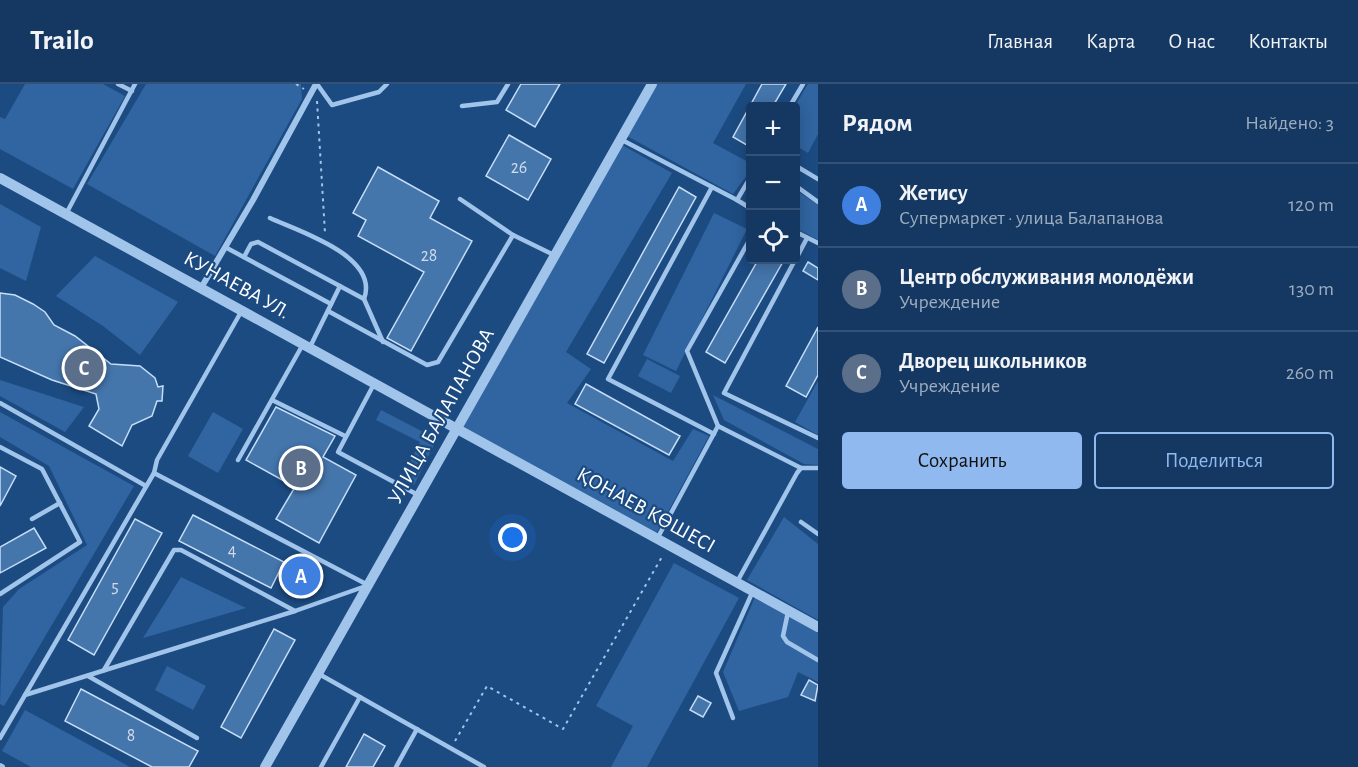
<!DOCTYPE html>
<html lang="ru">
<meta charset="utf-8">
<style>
body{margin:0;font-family:"Alegreya Sans",sans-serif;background:#22436b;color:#f1f3f6}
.controls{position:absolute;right:18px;top:18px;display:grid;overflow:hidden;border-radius:6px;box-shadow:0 3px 15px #0003}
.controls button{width:54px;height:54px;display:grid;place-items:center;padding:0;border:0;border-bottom:2px solid #345277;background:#153862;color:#f1f3f6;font:30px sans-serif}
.you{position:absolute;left:513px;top:454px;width:21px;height:21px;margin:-15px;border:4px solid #fff;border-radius:50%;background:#1a73e8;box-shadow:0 0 0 9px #1a73e833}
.badge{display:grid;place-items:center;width:39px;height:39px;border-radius:50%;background:#90b9f0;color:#fff;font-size:20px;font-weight:700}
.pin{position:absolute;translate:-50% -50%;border:3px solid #fff;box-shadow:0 2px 6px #0006}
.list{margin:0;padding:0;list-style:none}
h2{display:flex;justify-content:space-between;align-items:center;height:78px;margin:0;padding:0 24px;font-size:26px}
h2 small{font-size:20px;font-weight:400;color:#9dacbe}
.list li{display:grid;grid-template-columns:39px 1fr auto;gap:18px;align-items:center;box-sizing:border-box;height:84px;padding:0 24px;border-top:2px solid #345277}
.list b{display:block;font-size:22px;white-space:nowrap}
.list p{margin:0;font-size:20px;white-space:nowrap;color:#9dacbe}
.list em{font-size:20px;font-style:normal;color:#9dacbe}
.actions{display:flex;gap:12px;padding:18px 24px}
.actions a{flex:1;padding:14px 0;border:2px solid #90b9f0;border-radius:6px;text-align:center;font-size:21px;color:#90b9f0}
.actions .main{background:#90b9f0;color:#111}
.icon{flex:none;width:33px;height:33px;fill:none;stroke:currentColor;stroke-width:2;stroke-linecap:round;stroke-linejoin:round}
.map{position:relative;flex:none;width:818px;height:683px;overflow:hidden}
header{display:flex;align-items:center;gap:36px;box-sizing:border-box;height:84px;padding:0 30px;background:#153862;border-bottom:2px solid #345277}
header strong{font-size:28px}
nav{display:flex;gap:33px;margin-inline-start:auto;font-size:21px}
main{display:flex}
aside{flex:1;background:#153862}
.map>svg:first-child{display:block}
.green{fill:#3065a1}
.building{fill:#4475ab;stroke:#c6ddf7;stroke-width:1.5}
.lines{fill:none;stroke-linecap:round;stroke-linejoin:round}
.path{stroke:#a1c4ea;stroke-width:2;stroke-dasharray:3 4.5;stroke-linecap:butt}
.service{stroke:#a1c4ea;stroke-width:4.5}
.minor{stroke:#a1c4ea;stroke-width:6}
.tertiary{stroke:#a1c4ea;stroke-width:10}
.labels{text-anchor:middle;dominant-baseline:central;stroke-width:4.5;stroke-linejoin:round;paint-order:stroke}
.number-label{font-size:18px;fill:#d0dcea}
.street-label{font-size:21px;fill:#fff;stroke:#1c4b82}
</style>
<header>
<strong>Trailo</strong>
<nav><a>Главная</a><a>Карта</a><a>О нас</a><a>Контакты</a></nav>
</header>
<main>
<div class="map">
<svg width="818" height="683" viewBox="0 0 818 683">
<rect width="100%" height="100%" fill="#1c4b82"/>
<g class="green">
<polygon points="25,0 103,0 125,12 73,105 0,65 0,33 5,35"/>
<polygon points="146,0 301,0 302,15 215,172 87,100"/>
<polygon points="655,0 746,0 713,59 750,79 750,87 733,110 625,51"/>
<polygon points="808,0 818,0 818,50 808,69 796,62 795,22"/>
<polygon points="622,61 672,89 566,268 591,285 567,319 673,377 693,345 709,352 656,450 460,341"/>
<polygon points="796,106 818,121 818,156 796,144"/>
<polygon points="0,120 41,143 26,197 0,184"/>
<polygon points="714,129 747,145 676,287 643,271"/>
<polygon points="95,172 178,218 140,271 103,242 56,212"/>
<polygon points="647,275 680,292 671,309 638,292"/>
<polygon points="0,296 84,323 65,348 0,312"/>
<polygon points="818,297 818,351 795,338"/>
<polygon points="713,311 818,365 818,381 804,380 724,336"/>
<polygon points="381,326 437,355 414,401 402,394 420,358 376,336"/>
<polygon points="0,328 134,402 4,622 0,620 3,523 19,505 87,461 49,382 0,353"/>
<polygon points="213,328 243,345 218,389 188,372"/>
<polygon points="784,433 818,460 818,536 747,496"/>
<polygon points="674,479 739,514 647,683 611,683 633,642 596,622"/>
<polygon points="181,493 246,524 143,554"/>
<polygon points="755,513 818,548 818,598 798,588 788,613 739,627 723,588"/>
<polygon points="167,582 206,602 193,626 155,606"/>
<polygon points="25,626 130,683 31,683 2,667"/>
</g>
<g class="building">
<polygon points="521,0 560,0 535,43 506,26"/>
<polygon points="762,0 786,0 773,22 750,22 750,63 733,53"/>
<polygon points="509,51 551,75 528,116 486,92"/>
<polygon points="378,83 439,117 430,134 472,157 411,267 387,254 424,188 358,152 366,136 353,129"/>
<polygon points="679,103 696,113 604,279 587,270"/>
<polygon points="758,176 784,176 725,279 706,268"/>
<polygon points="808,178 818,184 818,196 803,187"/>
<polygon points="0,209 15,211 33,220 45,228 54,241 75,252 111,280 140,282 155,294 158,303 163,302 162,317 157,317 152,332 132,341 122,362 89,342 99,325 96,310 52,296 0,273"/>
<polygon points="818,243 818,291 806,313 786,302"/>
<polygon points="586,300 680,352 669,371 575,320"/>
<polygon points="276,323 335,352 323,373 356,391 319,459 276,435 295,403 246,376"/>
<polygon points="0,383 16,392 0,422"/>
<polygon points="193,431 284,478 271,504 179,457"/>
<polygon points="135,435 162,449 94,571 68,556"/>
<polygon points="34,444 46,464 0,489 0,463"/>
<polygon points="274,545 295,556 241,654 221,643"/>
<polygon points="809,596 818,601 815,617 801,611"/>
<polygon points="81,605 198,667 189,683 152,683 65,637"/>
<polygon points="698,612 711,619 703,633 690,626"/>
<polygon points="364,650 385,662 373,683 346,683"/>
</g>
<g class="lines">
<g class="path">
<polyline points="296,0 304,5"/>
<polyline points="317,17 325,149"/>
<polyline points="455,657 487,602 563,645 663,471"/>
</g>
<g class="service">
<polyline points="118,0 132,7"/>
<polyline points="317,0 332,21 379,8 387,0"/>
<polyline points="462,22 497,18 508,0"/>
<polyline points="790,22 803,0"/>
<polyline points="622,56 737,116 750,94"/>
<polyline points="796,82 818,95"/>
<polyline points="796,102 818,118"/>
<polyline points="712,103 608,295 714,350"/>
<polyline points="460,115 513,151 554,171"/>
<polyline points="737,116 750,124"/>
<polyline points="66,130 135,0"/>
<path d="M270,134C298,147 380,172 364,215"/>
<polyline points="796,148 818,159"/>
<polyline points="225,163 331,220"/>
<polyline points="244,173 251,160 258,158 364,215 383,258"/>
<polyline points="796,175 807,154"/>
<polyline points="795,176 724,309 818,354"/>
<polyline points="328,227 427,281 438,278 513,151"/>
<polyline points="310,263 340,202"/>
<polyline points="374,300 338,368 418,411"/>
<polyline points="272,316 345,352"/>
<polyline points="0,319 146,402"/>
<polyline points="718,342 687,267 750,155"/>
<polyline points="0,363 42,385 80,458 0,510"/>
<polyline points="238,376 302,262"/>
<polyline points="154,389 157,376 241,228"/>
<polyline points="32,435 60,419"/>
<polyline points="801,438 818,450"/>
<polyline points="657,455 718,342 801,384"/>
<polyline points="737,498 797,389 801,384 818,384"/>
<polyline points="788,528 783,552 787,558 818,576"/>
<polyline points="104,586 174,466 181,466 295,527"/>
<polyline points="319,590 484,683"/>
<polyline points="88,592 197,654"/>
<polyline points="25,611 295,527 366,502"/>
<polyline points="733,634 716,589 753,507"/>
<polyline points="0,654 154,389 368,501"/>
<polyline points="321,683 360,613"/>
<polyline points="396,683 417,645"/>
</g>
<g class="minor">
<polyline points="201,204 253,116 316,0"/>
<polyline points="0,682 2,683"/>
</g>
<g class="tertiary">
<polyline points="0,94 818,543"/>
<polyline points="265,683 652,0"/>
</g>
</g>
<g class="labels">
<g class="number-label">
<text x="519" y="84">26</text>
<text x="429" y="172">28</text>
<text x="232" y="467">4</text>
<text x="115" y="503">5</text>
<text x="131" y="652">8</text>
</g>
<g class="street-label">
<text transform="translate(237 201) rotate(29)">КУНАЕВА УЛ.</text>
<text transform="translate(441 332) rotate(-61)">УЛИЦА БАЛАПАНОВА</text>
<text transform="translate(646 426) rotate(29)">ҚОНАЕВ КӨШЕСІ</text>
</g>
</g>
</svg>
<div class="controls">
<button>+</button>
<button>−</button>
<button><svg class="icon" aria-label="locate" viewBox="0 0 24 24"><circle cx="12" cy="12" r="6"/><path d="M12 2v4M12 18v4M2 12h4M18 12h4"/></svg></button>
</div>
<div class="you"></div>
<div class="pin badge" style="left:301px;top:492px;background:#3f7fe0">A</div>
<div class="pin badge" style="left:301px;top:384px;background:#5c6f8a">B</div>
<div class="pin badge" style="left:84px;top:284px;background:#5c6f8a">C</div>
</div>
<aside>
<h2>Рядом<small>Найдено: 3</small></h2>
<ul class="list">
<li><span class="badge" style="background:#3f7fe0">A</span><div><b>Жетису</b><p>Супермаркет · улица Балапанова</p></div><em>120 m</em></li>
<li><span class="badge" style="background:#5c6f8a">B</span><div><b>Центр обслуживания молодёжи</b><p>Учреждение</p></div><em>130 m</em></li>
<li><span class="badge" style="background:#5c6f8a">C</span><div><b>Дворец школьников</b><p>Учреждение</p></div><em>260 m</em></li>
</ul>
<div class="actions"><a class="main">Сохранить</a><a>Поделиться</a></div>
</aside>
</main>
